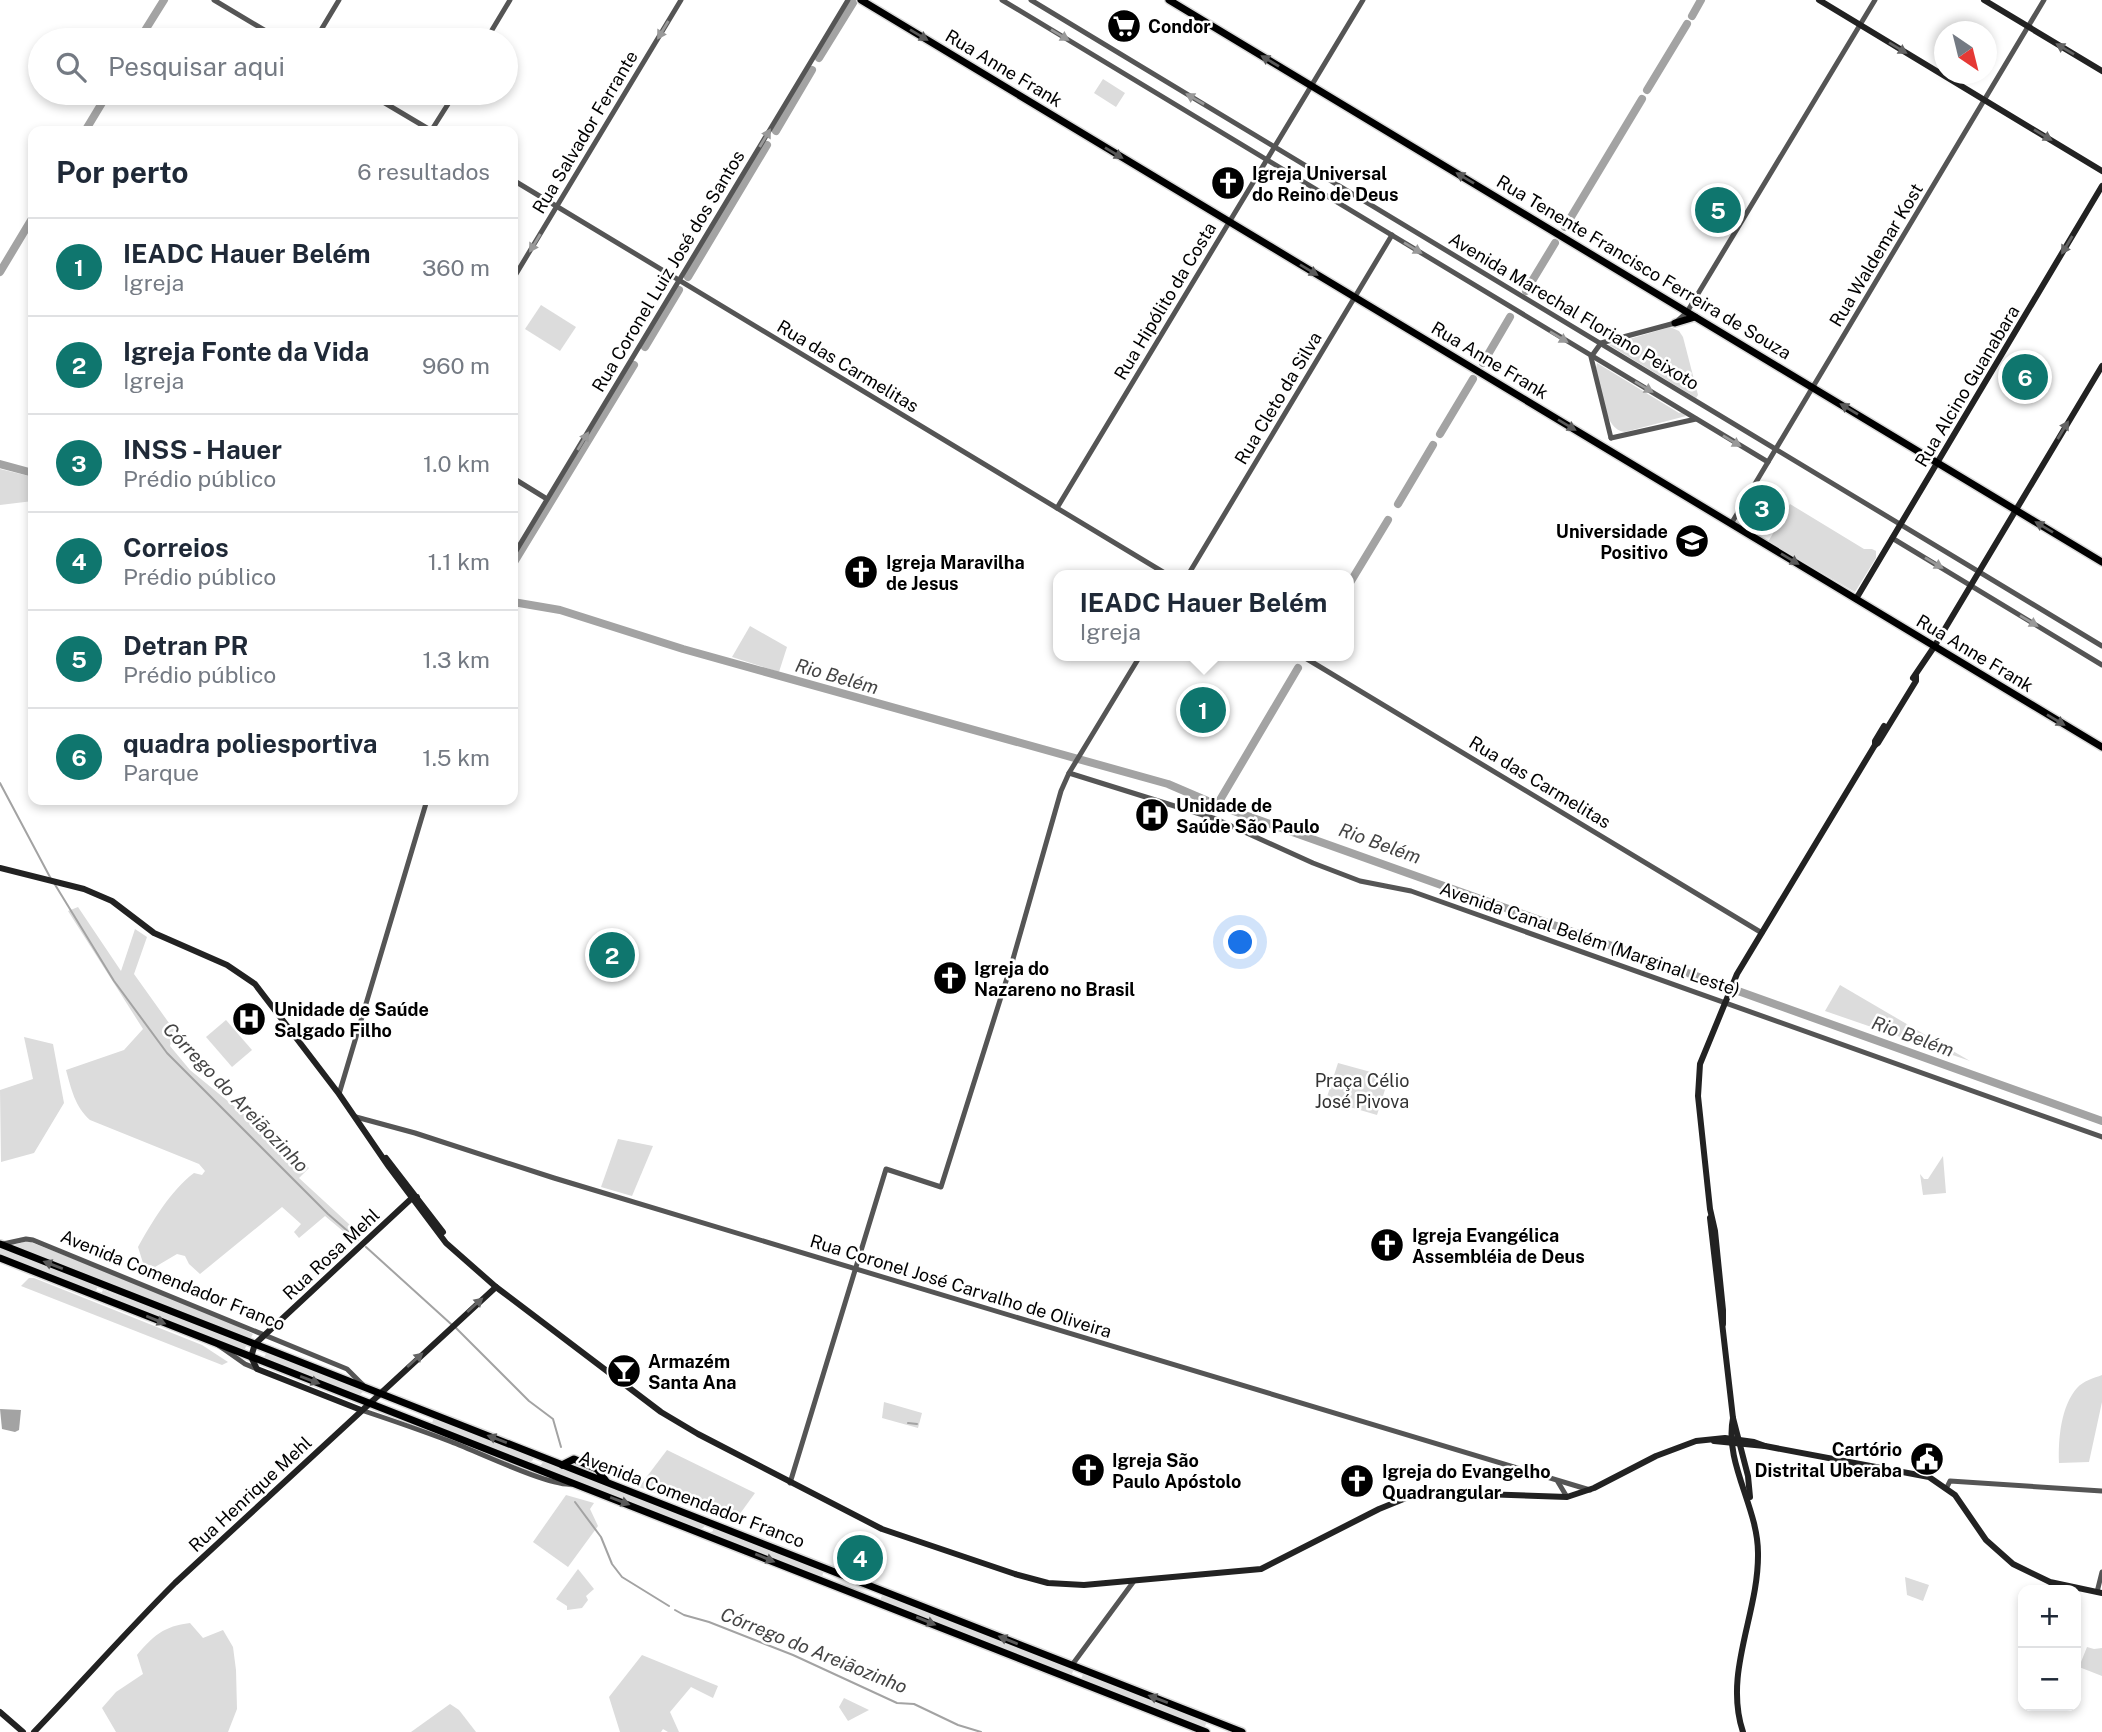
<!DOCTYPE html>
<html lang="pt">
<meta charset="utf-8">
<style>
body{margin:0;font-family:"Public Sans",sans-serif;background:#f6f6f7;color:#1f2937}
.controls{position:absolute;right:21px;bottom:21px;display:grid;overflow:hidden;border-radius:14px;box-shadow:0 4px 10px #0003}
.controls button{width:63px;height:63px;display:grid;place-items:center;padding:0;border:0;border-bottom:2px solid #e0e1e3;background:#fff;color:#1f2937;font:35px sans-serif}
.compass{position:absolute;left:1934px;top:21px;width:63px;height:63px;border-radius:50%;background:#fff;box-shadow:0 4px 10px #0003;rotate:145deg}
.you{position:absolute;left:1241px;top:943px;width:24px;height:24px;margin:-18px;border:5px solid #fff;border-radius:50%;background:#1a73e8;box-shadow:0 0 0 10px #1a73e833}
.badge{display:grid;place-items:center;width:46px;height:46px;border-radius:50%;background:#0f766e;color:#fff;font-size:23px;font-weight:700}
.pin{position:absolute;translate:-50% -50%;border:4px solid #fff;box-shadow:0 2px 7px #0006}
.popup{position:absolute;left:1053px;top:570px;width:301px;height:91px;box-sizing:border-box;display:grid;place-content:center;border-radius:14px;background:#fff;filter:drop-shadow(0 2px 5px #0005);font-size:23px;white-space:nowrap;color:#747a83}
.popup b{font-size:26px;color:#1f2937}
.popup::after{content:'';position:absolute;left:50%;top:100%;margin-left:-14px;border:14px solid transparent;border-top-color:#fff}
.list{margin:0;padding:0;list-style:none}
h2{display:flex;justify-content:space-between;align-items:center;height:91px;margin:0;padding:0 28px;font-size:30px}
h2 small{font-size:23px;font-weight:400;color:#747a83}
.list li{display:grid;grid-template-columns:46px 1fr auto;gap:21px;align-items:center;box-sizing:border-box;height:98px;padding:0 28px;border-top:2px solid #e0e1e3}
.list b{display:block;font-size:26px;white-space:nowrap}
.list p{margin:0;font-size:23px;white-space:nowrap;color:#747a83}
.list em{font-size:23px;font-style:normal;color:#747a83}
.icon{flex:none;width:38px;height:38px;fill:none;stroke:currentColor;stroke-width:2;stroke-linecap:round;stroke-linejoin:round}
.map{position:relative;flex:none;width:2102px;height:1732px;overflow:hidden}
.search{position:absolute;background:#fff;box-shadow:0 4px 10px #0003;left:28px;top:28px;width:490px;height:77px;display:flex;align-items:center;gap:18px;box-sizing:border-box;padding:0 24px;border-radius:38px;color:#747a83;font-size:26px}
.panel{position:absolute;background:#fff;box-shadow:0 4px 10px #0003;left:28px;top:126px;width:490px;height:679px;border-radius:14px}
.map>svg:first-child{display:block}
.green{fill:#dcdcdc}
.water{fill:#a3a3a3}
.lines{fill:none;stroke-linecap:round;stroke-linejoin:round}
.stream{stroke:#a3a3a3;stroke-width:2}
.river{stroke:#a3a3a3;stroke-width:8}
.primary-casing{stroke:#dbdbdb;stroke-width:10}
.trunk-casing{stroke:#dbdbdb;stroke-width:10}
.tertiary{stroke:#555;stroke-width:5}
.secondary{stroke:#222;stroke-width:6}
.primary{stroke:#000;stroke-width:7}
.trunk{stroke:#000;stroke-width:7}
.oneway{fill:#999}
.oneway2{fill:#595959}
.oneway3{fill:#646464}
.labels{text-anchor:middle;dominant-baseline:central;stroke-width:5;stroke-linejoin:round;paint-order:stroke}
.poi-label{font-size:18px;font-weight:bold;fill:#000;stroke:#fff;text-anchor:start}
.street-label{font-size:18px;fill:#000;stroke:#fff}
.park-label{font-size:18px;fill:#333;stroke:#fff}
.water-label{font-size:19px;font-style:italic;fill:#444;stroke:#fff}
</style>
<div class="map">
<svg width="2102" height="1732" viewBox="0 0 2102 1732">
<rect width="100%" height="100%" fill="#fff"/>
<g class="green">
<polygon points="1103,79 1125,93 1116,107 1094,93"/>
<polygon points="541,305 576,327 560,351 525,329"/>
<polygon points="1670,327 1679,331 1683,337 1698,395 1696,398 1609,345"/>
<polygon points="2022,362 2039,372 2028,392 2010,381"/>
<path d="M1597,363L1679,413L1682,412L1686,416L1625,432C1603,430 1601,387 1596,368Z"/>
<polygon points="0,469 33,477 33,501 0,505"/>
<polygon points="1790,504 1864,549 1872,549 1876,551 1876,558 1855,592 1768,542"/>
<polygon points="750,626 787,647 779,672 732,657"/>
<path d="M78,907L121,971L135,929L147,937L134,974L174,1030L170,1046L190,1070L309,1168L299,1178L362,1236L356,1242L325,1216L299,1238L294,1232L301,1224L282,1207L200,1274L189,1264L185,1256L177,1254L155,1267L143,1263L138,1247C152,1222 171,1190 194,1173L202,1175L205,1171L199,1164L90,1120C75,1107 71,1088 66,1070L124,1050L143,1029L68,911Z"/>
<polygon points="1840,985 1970,1061 1825,1011"/>
<polygon points="226,1020 252,1050 232,1067 206,1037"/>
<polygon points="24,1037 53,1044 64,1103 34,1153 1,1162 0,1090 33,1079"/>
<polygon points="1338,1063 1389,1077 1377,1115 1326,1100"/>
<polygon points="618,1139 653,1146 632,1196 601,1187"/>
<polygon points="1943,1156 1946,1193 1923,1195 1920,1174 1924,1179 1928,1179"/>
<polygon points="28,1241 211,1313 253,1334 250,1339 13,1245"/>
<polygon points="0,1248 98,1285 96,1291 0,1256"/>
<polygon points="29,1278 34,1278 202,1345 228,1362 222,1365 21,1286"/>
<polygon points="103,1290 247,1344 244,1351 105,1296 101,1294"/>
<polygon points="267,1352 364,1391 359,1395 263,1359"/>
<path d="M2102,1375V1402L2089,1462L2059,1463C2058,1439 2061,1406 2077,1388C2083,1381 2094,1378 2102,1375Z"/>
<polygon points="884,1402 922,1413 918,1428 882,1418"/>
<polygon points="434,1418 533,1457 533,1460 530,1462 432,1423"/>
<polygon points="667,1450 755,1493 734,1522 639,1487"/>
<polygon points="544,1461 704,1522 704,1527 701,1529 540,1466"/>
<polygon points="566,1495 594,1503 590,1509 598,1526 568,1567 533,1542"/>
<polygon points="713,1526 824,1570 822,1577 709,1533 713,1531"/>
<polygon points="578,1569 594,1589 586,1596 588,1600 582,1608 567,1610 567,1606 556,1599"/>
<polygon points="1905,1577 1929,1585 1923,1601 1907,1595"/>
<polygon points="886,1594 1074,1669 1071,1676 881,1602 881,1597"/>
<path d="M190,1623L203,1638L223,1630L233,1647L236,1670L237,1709L228,1732H116L102,1708L116,1692L143,1674L137,1655C153,1636 164,1626 190,1623Z"/>
<polygon points="2087,1647 2094,1649 2102,1648 2102,1676 2079,1667"/>
<polygon points="642,1655 718,1686 713,1698 691,1687 670,1712 679,1732 668,1732 663,1729 661,1732 620,1732 609,1697"/>
<polygon points="1084,1672 1207,1722 1204,1728 1081,1679"/>
<polygon points="844,1698 869,1710 848,1721 839,1707"/>
<polygon points="450,1704 459,1710 476,1732 411,1732"/>
</g>
<polygon class="water" points="0,1409 21,1410 19,1430 15,1432 2,1429"/>
<g class="lines">
<g class="stream">
<polyline points="0,783 51,879"/>
<polyline points="54,883 114,981 167,1053 328,1214 358,1240"/>
<polyline points="366,1247 451,1324"/>
<polyline points="455,1327 529,1401 553,1419 561,1447"/>
<polyline points="908,1423 917,1424"/>
<polyline points="575,1502 601,1537 612,1564 622,1577 669,1606"/>
<polyline points="675,1610 684,1615 709,1622 793,1655 897,1703 914,1704 958,1725 981,1732"/>
</g>
<g class="river">
<polyline points="1692,16 1701,0"/>
<polyline points="139,40 164,0"/>
<polyline points="819,58 853,3"/>
<polyline points="1647,90 1687,24"/>
<polyline points="85,131 108,93"/>
<polyline points="776,131 812,70"/>
<polyline points="1565,227 1642,99"/>
<polyline points="0,272 33,217"/>
<polyline points="688,277 767,145"/>
<polyline points="1526,291 1555,243"/>
<polyline points="645,347 679,290"/>
<polyline points="1483,363 1510,317"/>
<polyline points="1440,434 1473,379"/>
<polyline points="0,464 33,473"/>
<polyline points="1398,504 1433,445"/>
<polyline points="513,564 634,365"/>
<polyline points="1348,586 1388,520"/>
<polyline points="513,602 560,610 683,649 1168,784 1217,805 2102,1121"/>
<polyline points="1217,805 1298,668"/>
</g>
<g class="primary-casing">
<g id="primary">
<polyline points="861,0 2102,747"/>
<polyline points="1169,0 2102,562"/>
<polyline points="1675,323 1695,317"/>
</g>
</g>
<g class="trunk-casing">
<g id="trunk">
<polyline points="0,1244 1242,1732"/>
<polyline points="0,1258 1206,1732"/>
<polyline points="562,1465 574,1459 597,1469 606,1481"/>
</g>
</g>
<g class="tertiary">
<polyline points="214,0 281,40"/>
<polyline points="1002,0 1768,462"/>
<polyline points="1031,0 2102,646"/>
<polyline points="315,40 339,0"/>
<polyline points="486,40 510,0"/>
<polyline points="368,93 432,131"/>
<polyline points="431,131 455,93"/>
<polyline points="513,180 1168,575"/>
<polyline points="513,279 681,0"/>
<polyline points="1611,438 1591,357 1601,343 1675,323 1687,312 1875,0"/>
<polyline points="1611,438 1696,419"/>
<polyline points="513,478 547,499"/>
<polyline points="1057,508 1363,0"/>
<polyline points="1731,524 2044,0"/>
<polyline points="1892,538 2102,665"/>
<polyline points="513,556 848,0"/>
<polyline points="1188,575 1392,235"/>
<polyline points="1302,656 1762,933"/>
<polyline points="1069,773 1216,819 1313,863 1360,881 1411,891 2102,1137"/>
<polyline points="339,1094 427,800"/>
<polyline points="356,1117 415,1133 554,1178 1590,1490"/>
<polyline points="3,1244 26,1239 33,1240 347,1369 363,1385"/>
<polyline points="218,1345 245,1364 257,1369"/>
<path d="M361,1410C391,1420 420,1430 449,1441C474,1450 550,1487 572,1484"/>
<polyline points="1558,1482 1567,1497"/>
<polyline points="790,1483 886,1169 941,1187 1013,959 1061,791 1069,773 1140,656"/>
<polyline points="1947,1487 1950,1481 2102,1491"/>
<polyline points="2097,1592 2102,1572"/>
<polyline points="1072,1665 1134,1581"/>
</g>
<g class="secondary">
<polyline points="1819,0 2102,171"/>
<polyline points="1984,0 2102,71"/>
<polyline points="1856,599 2102,186"/>
<polyline points="1913,678 1934,647 2102,366"/>
<polyline points="1875,745 1875,741 1884,726"/>
<polyline points="0,868 84,889 112,901 154,933 227,965 255,984 339,1094 389,1167 446,1243 496,1287 661,1412 698,1434 882,1529 1015,1574 1048,1583 1084,1585 1261,1569 1379,1509 1411,1496 1451,1493 1567,1497 1594,1488 1656,1456 1696,1441 1725,1438 1754,1442 1765,1446"/>
<polyline points="386,1158 443,1232"/>
<polyline points="1710,1218 1733,1418 1748,1476 1750,1497"/>
<polyline points="1723,1324 1723,1310 1715,1231 1710,1209 1698,1096 1700,1064 1737,974 1875,745 1878,743 1916,681 1916,676"/>
<polyline points="361,1410 257,1369 251,1357 255,1344 412,1198 417,1197"/>
<path d="M1733,1418C1724,1463 1758,1507 1758,1553C1759,1614 1723,1672 1743,1732"/>
<polyline points="1714,1441 1765,1446 1929,1477 1955,1495 1986,1540 2013,1564 2050,1582 2102,1593"/>
<polyline points="0,1712 23,1732"/>
<path d="M34,1732C81,1683 126,1632 175,1583L496,1287"/>
</g>
<use href="#primary" class="primary"/>
<use href="#trunk" class="trunk"/>
</g>
<defs><path id="oneway-solid" d="M-6-.8H1V-3.2L6.5 0L1 3.2V.8H-6Z" transform="scale(1.75)"/></defs>
<g class="oneway">
<use href="#oneway-solid" transform="translate(663 30) rotate(121)"/>
<use href="#oneway-solid" transform="translate(1060 35) rotate(31)"/>
<use href="#oneway-solid" transform="translate(1195 99) rotate(-150)"/>
<use href="#oneway-solid" transform="translate(765 138) rotate(-59)"/>
<use href="#oneway-solid" transform="translate(535 243) rotate(121)"/>
<use href="#oneway-solid" transform="translate(1413 248) rotate(31)"/>
<use href="#oneway-solid" transform="translate(1559 337) rotate(31)"/>
<use href="#oneway-solid" transform="translate(1644 387) rotate(31)"/>
<use href="#oneway-solid" transform="translate(583 441) rotate(-59)"/>
<use href="#oneway-solid" transform="translate(1732 441) rotate(31)"/>
<use href="#oneway-solid" transform="translate(1934 563) rotate(31)"/>
<use href="#oneway-solid" transform="translate(2029 621) rotate(31)"/>
</g>
<g class="oneway2">
<use href="#oneway-solid" transform="translate(919 35) rotate(31)"/>
<use href="#oneway-solid" transform="translate(1270 61) rotate(-149)"/>
<use href="#oneway-solid" transform="translate(1114 153) rotate(31)"/>
<use href="#oneway-solid" transform="translate(1465 178) rotate(-149)"/>
<use href="#oneway-solid" transform="translate(1309 270) rotate(31)"/>
<use href="#oneway-solid" transform="translate(1849 409) rotate(-149)"/>
<use href="#oneway-solid" transform="translate(1567 425) rotate(31)"/>
<use href="#oneway-solid" transform="translate(2044 527) rotate(-149)"/>
<use href="#oneway-solid" transform="translate(1790 559) rotate(31)"/>
<use href="#oneway-solid" transform="translate(2056 720) rotate(31)"/>
<use href="#oneway-solid" transform="translate(53 1265) rotate(-159)"/>
<use href="#oneway-solid" transform="translate(156 1320) rotate(22)"/>
<use href="#oneway-solid" transform="translate(310 1380) rotate(21)"/>
<use href="#oneway-solid" transform="translate(497 1439) rotate(-159)"/>
<use href="#oneway-solid" transform="translate(620 1501) rotate(21)"/>
<use href="#oneway-solid" transform="translate(765 1558) rotate(22)"/>
<use href="#oneway-solid" transform="translate(926 1621) rotate(22)"/>
<use href="#oneway-solid" transform="translate(1008 1640) rotate(-158)"/>
<use href="#oneway-solid" transform="translate(1158 1699) rotate(-159)"/>
</g>
<g class="oneway3">
<use href="#oneway-solid" transform="translate(1898 48) rotate(31)"/>
<use href="#oneway-solid" transform="translate(2065 49) rotate(-149)"/>
<use href="#oneway-solid" transform="translate(2043 135) rotate(31)"/>
<use href="#oneway-solid" transform="translate(2067 245) rotate(121)"/>
<use href="#oneway-solid" transform="translate(2063 430) rotate(-59)"/>
<use href="#oneway-solid" transform="translate(475 1305) rotate(-42)"/>
<use href="#oneway-solid" transform="translate(415 1360) rotate(-42)"/>
</g>
<defs>
<g id="supermarket-disc" transform="scale(1.75)"><circle r="9.5" fill="#000" stroke="#fff"/><path d="M-6-5.5h2.5l.6 2H6L4.5 2H-2.5L-4.4-4H-6ZM-1.5 3.2a1.3 1.3 0 1 0 .1 0ZM3 3.2a1.3 1.3 0 1 0 .1 0Z" fill="#fff"/></g>
<g id="church-disc" transform="scale(1.75)"><circle r="9.5" fill="#000" stroke="#fff"/><path d="M-1.2-6h2.4v3.5h3.3v2.4h-3.3V6h-2.4V-.1h-3.3v-2.4h3.3Z" fill="#fff"/></g>
<g id="university-disc" transform="scale(1.75)"><circle r="9.5" fill="#000" stroke="#fff"/><path d="M0-5L7-2L0 1L-7-2ZM-4 1L0 2.5L4 1V4Q0 6-4 4Z" fill="#fff"/></g>
<g id="hospital-disc" transform="scale(1.75)"><circle r="9.5" fill="#000" stroke="#fff"/><path d="M-5-5h3v3.5h4V-5h3V5h-3V1.5h-4V5h-3Z" fill="#fff"/></g>
<g id="bar-disc" transform="scale(1.75)"><circle r="9.5" fill="#000" stroke="#fff"/><path d="M-6-5H6L.8 .8V4.5H3.5V6h-7V4.5H-.8V.8Z" fill="#fff"/></g>
<g id="civic-disc" transform="scale(1.75)"><circle r="9.5" fill="#000" stroke="#fff"/><path d="M-.6-6.5H3V-4.5H.6V-3L4-1V1h2V6H-6V1h2V-1L-.6-3ZM-1.2 2.5V6h2.4V2.5Z" fill="#fff"/></g>
</defs>
<g fill-rule="evenodd">
<use href="#supermarket-disc" x="1124" y="26"/>
<use href="#church-disc" x="1228" y="183"/>
<use href="#university-disc" x="1692" y="541"/>
<use href="#church-disc" x="861" y="572"/>
<use href="#hospital-disc" x="1152" y="815"/>
<use href="#church-disc" x="950" y="978"/>
<use href="#hospital-disc" x="249" y="1019"/>
<use href="#church-disc" x="1387" y="1245"/>
<use href="#bar-disc" x="624" y="1371"/>
<use href="#civic-disc" x="1927" y="1459"/>
<use href="#church-disc" x="1088" y="1470"/>
<use href="#church-disc" x="1357" y="1481"/>
</g>
<g class="labels">
<g class="poi-label">
<text x="1148" y="26">Condor</text>
<text x="1252" y="173">Igreja Universal<tspan x="1252" dy="21">do Reino de Deus</tspan></text>
<text x="1668" y="531" text-anchor="end">Universidade<tspan x="1668" dy="21">Positivo</tspan></text>
<text x="886" y="562">Igreja Maravilha<tspan x="886" dy="21">de Jesus</tspan></text>
<text x="1176" y="805">Unidade de<tspan x="1176" dy="21">Saúde São Paulo</tspan></text>
<text x="974" y="968">Igreja do<tspan x="974" dy="21">Nazareno no Brasil</tspan></text>
<text x="274" y="1009">Unidade de Saúde<tspan x="274" dy="21">Salgado Filho</tspan></text>
<text x="1412" y="1235">Igreja Evangélica<tspan x="1412" dy="21">Assembléia de Deus</tspan></text>
<text x="648" y="1361">Armazém<tspan x="648" dy="21">Santa Ana</tspan></text>
<text x="1902" y="1449" text-anchor="end">Cartório<tspan x="1902" dy="21">Distrital Uberaba</tspan></text>
<text x="1112" y="1460">Igreja São<tspan x="1112" dy="21">Paulo Apóstolo</tspan></text>
<text x="1382" y="1471">Igreja do Evangelho<tspan x="1382" dy="21">Quadrangular</tspan></text>
</g>
<g class="street-label">
<text transform="translate(1004 68) rotate(31)">Rua Anne Frank</text>
<text transform="translate(585 132) rotate(-59)">Rua Salvador Ferrante</text>
<text transform="translate(1876 255) rotate(-59)">Rua Waldemar Kost</text>
<text transform="translate(1644 267) rotate(31)">Rua Tenente Francisco Ferreira de Souza</text>
<text transform="translate(668 271) rotate(-59)">Rua Coronel Luiz José dos Santos</text>
<text transform="translate(1165 301) rotate(-59)">Rua Hipólito da Costa</text>
<text transform="translate(1574 311) rotate(31)">Avenida Marechal Floriano Peixoto</text>
<text transform="translate(1490 360) rotate(31)">Rua Anne Frank</text>
<text transform="translate(848 366) rotate(31)">Rua das Carmelitas</text>
<text transform="translate(1967 386) rotate(-59)">Rua Alcino Guanabara</text>
<text transform="translate(1278 398) rotate(-59)">Rua Cleto da Silva</text>
<text transform="translate(1975 653) rotate(31)">Rua Anne Frank</text>
<text transform="translate(1540 782) rotate(31)">Rua das Carmelitas</text>
<text transform="translate(1590 939) rotate(19)">Avenida Canal Belém (Marginal Leste)</text>
<text transform="translate(331 1254) rotate(-43)">Rua Rosa Mehl</text>
<text transform="translate(173 1280) rotate(22)">Avenida Comendador Franco</text>
<text transform="translate(961 1286) rotate(17)">Rua Coronel José Carvalho de Oliveira</text>
<text transform="translate(250 1494) rotate(-43)">Rua Henrique Mehl</text>
<text transform="translate(692 1499) rotate(21)">Avenida Comendador Franco</text>
</g>
<g class="park-label">
<text x="1362" y="1080">Praça Célio<tspan x="1362" dy="21">José Pivova</tspan></text>
</g>
<g class="water-label">
<text transform="translate(837 676) rotate(16)">Rio Belém</text>
<text transform="translate(1380 843) rotate(20)">Rio Belém</text>
<text transform="translate(1913 1036) rotate(20)">Rio Belém</text>
<text transform="translate(236 1097) rotate(46)">Córrego do Areiãozinho</text>
<text transform="translate(814 1650) rotate(22)">Córrego do Areiãozinho</text>
</g>
</g>
</svg>
<div class="controls">
<button>+</button>
<button>−</button>
</div>
<svg class="compass" viewBox="-18 -18 36 36"><path d="M0-13l5 13h-10z" fill="#e53935"/><path d="M0 13l5-13h-10z" fill="#747a83"/></svg>
<div class="you"></div>
<div class="pin badge" style="left:1203px;top:710px">1</div>
<div class="popup"><b>IEADC Hauer Belém</b>Igreja</div>
<div class="pin badge" style="left:612px;top:955px">2</div>
<div class="pin badge" style="left:1762px;top:508px">3</div>
<div class="pin badge" style="left:860px;top:1558px">4</div>
<div class="pin badge" style="left:1718px;top:210px">5</div>
<div class="pin badge" style="left:2025px;top:377px">6</div>
<div class="search"><svg class="icon" aria-label="search" viewBox="0 0 24 24"><circle cx="10" cy="10" r="6"/><path d="M15 15l6 6"/></svg>Pesquisar aqui</div>
<section class="panel">
<h2>Por perto<small>6 resultados</small></h2>
<ul class="list">
<li><span class="badge">1</span><div><b>IEADC Hauer Belém</b><p>Igreja</p></div><em>360 m</em></li>
<li><span class="badge">2</span><div><b>Igreja Fonte da Vida</b><p>Igreja</p></div><em>960 m</em></li>
<li><span class="badge">3</span><div><b>INSS - Hauer</b><p>Prédio público</p></div><em>1.0 km</em></li>
<li><span class="badge">4</span><div><b>Correios</b><p>Prédio público</p></div><em>1.1 km</em></li>
<li><span class="badge">5</span><div><b>Detran PR</b><p>Prédio público</p></div><em>1.3 km</em></li>
<li><span class="badge">6</span><div><b>quadra poliesportiva</b><p>Parque</p></div><em>1.5 km</em></li>
</ul>
</section>
</div>
